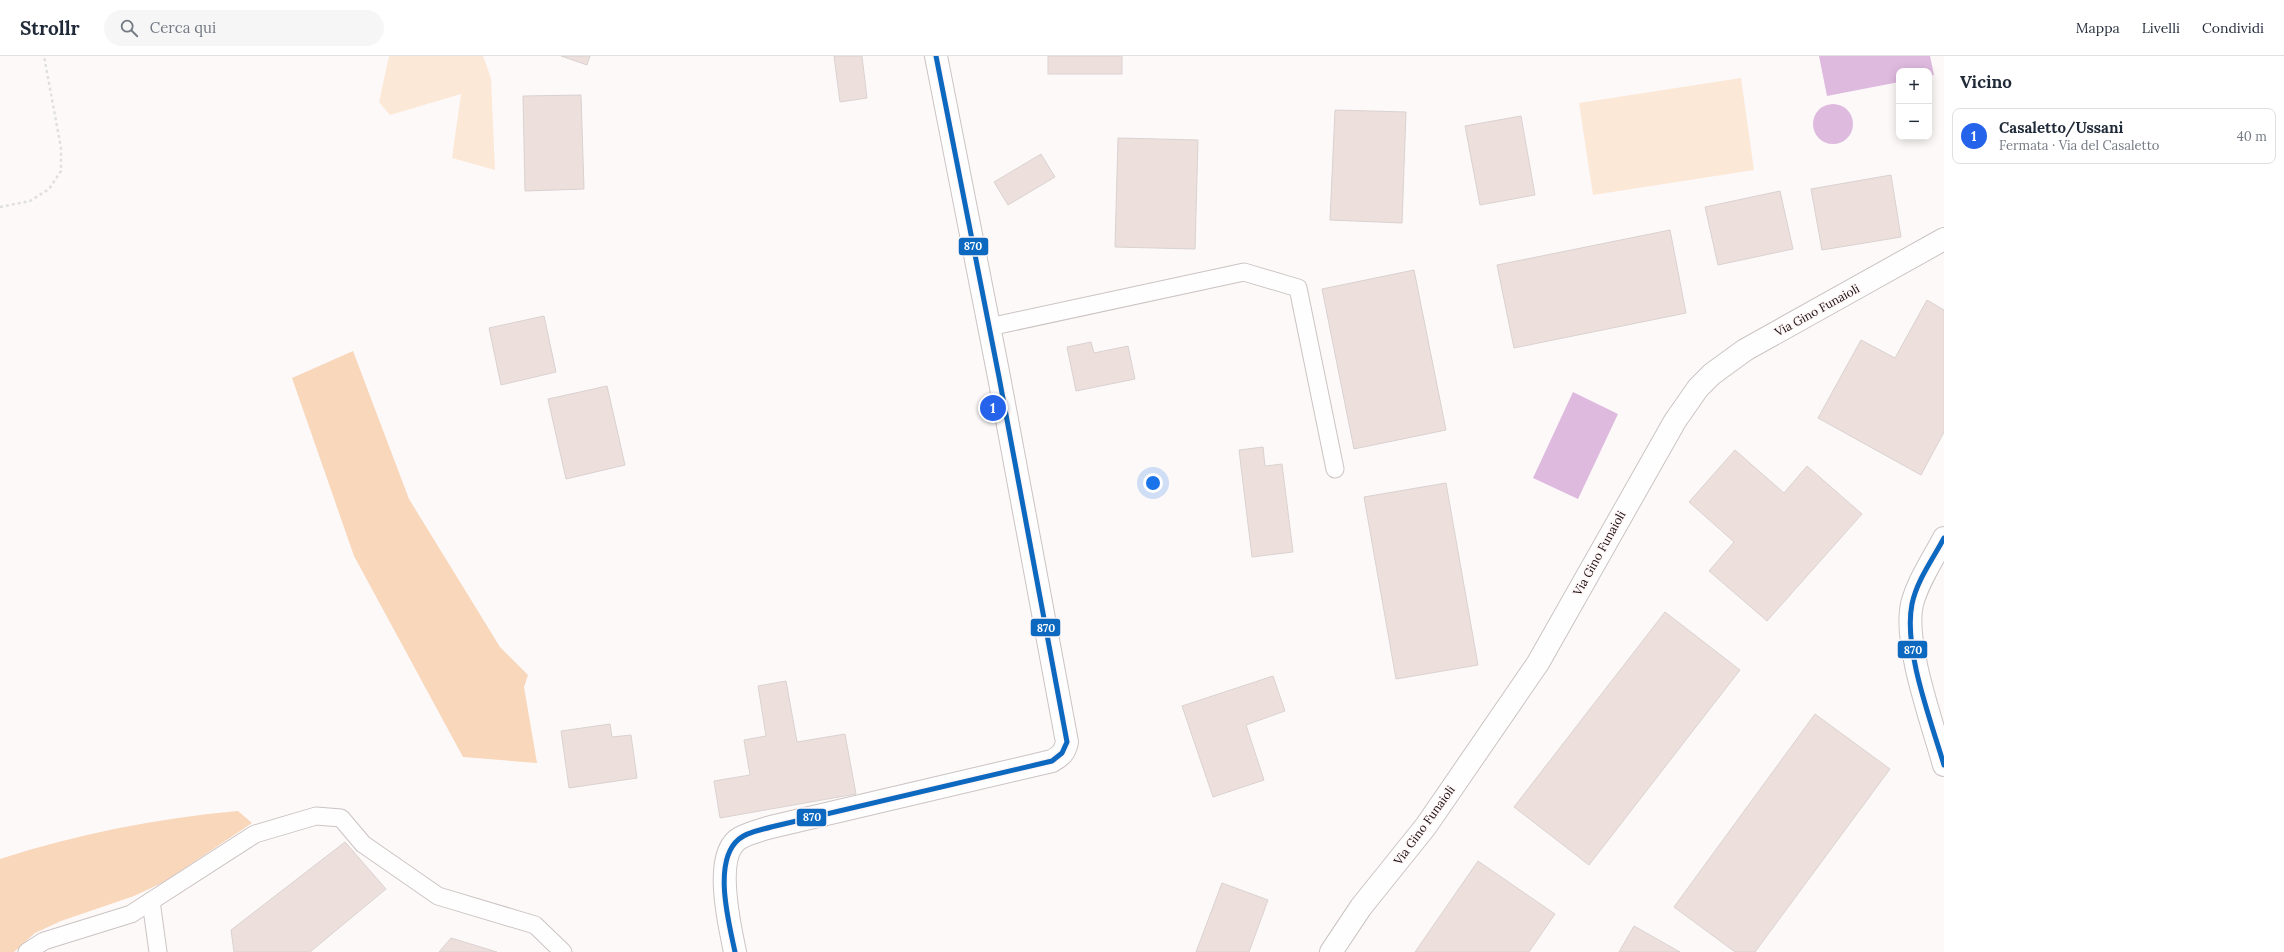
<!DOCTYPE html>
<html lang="it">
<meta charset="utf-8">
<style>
body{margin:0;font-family:Lora,serif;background:#f6f6f7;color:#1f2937}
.controls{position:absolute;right:12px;top:12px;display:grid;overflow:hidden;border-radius:8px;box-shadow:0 2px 10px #0003}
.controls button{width:36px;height:36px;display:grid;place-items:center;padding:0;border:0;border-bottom:1px solid #e0e1e3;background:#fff;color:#1f2937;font:20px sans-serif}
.you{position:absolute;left:1153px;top:427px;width:14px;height:14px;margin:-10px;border:3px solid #fff;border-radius:50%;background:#1a73e8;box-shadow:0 0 0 6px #1a73e833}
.badge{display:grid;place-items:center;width:26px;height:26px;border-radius:50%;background:#2563eb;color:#fff;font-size:13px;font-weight:700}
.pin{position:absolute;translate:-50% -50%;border:2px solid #fff;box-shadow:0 1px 4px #0006}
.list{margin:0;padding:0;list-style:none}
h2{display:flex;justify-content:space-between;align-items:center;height:52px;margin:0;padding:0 16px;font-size:17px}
h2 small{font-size:13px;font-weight:400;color:#747a83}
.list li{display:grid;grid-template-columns:26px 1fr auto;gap:12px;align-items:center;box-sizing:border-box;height:56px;margin:0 8px 8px;padding:0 8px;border:1px solid #e0e1e3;border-radius:8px}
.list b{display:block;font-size:15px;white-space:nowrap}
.list p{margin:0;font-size:13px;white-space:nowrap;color:#747a83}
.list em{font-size:13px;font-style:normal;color:#747a83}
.icon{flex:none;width:22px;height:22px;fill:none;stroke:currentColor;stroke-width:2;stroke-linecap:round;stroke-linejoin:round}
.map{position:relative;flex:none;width:1944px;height:896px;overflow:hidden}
header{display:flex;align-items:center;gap:24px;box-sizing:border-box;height:56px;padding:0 20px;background:#fff;border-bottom:1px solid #e0e1e3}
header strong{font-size:19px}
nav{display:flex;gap:22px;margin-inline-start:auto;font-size:14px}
.search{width:280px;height:36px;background:#f6f6f7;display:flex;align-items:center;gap:10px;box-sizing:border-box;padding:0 14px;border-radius:22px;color:#747a83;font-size:15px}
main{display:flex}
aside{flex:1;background:#fff}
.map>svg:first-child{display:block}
.green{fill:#fce8d7}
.forest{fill:#f8d7bb}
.water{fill:#debadf}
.building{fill:#ede0dc;stroke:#dad2d0}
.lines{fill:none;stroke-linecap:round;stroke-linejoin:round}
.service-casing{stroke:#ccc3c3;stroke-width:19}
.minor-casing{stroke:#ccc3c3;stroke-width:24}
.tertiary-casing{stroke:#ccc3c3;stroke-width:24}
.path{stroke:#e0dfdf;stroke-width:2.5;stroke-dasharray:3 3;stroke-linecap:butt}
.service{stroke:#fffefe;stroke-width:17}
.minor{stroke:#fffefe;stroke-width:22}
.tertiary{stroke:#fffefe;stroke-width:22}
.bus-1-casing{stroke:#fff7f7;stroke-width:8}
.bus-1{stroke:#0c69bf;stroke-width:5}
.labels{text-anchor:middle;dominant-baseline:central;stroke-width:3;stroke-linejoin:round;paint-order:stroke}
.street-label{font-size:12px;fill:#1b0f10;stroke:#fff7f7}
.line-badge{stroke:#fff7f7;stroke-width:1.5}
.badge-label{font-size:11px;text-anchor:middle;font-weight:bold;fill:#fff}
</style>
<header>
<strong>Strollr</strong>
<div class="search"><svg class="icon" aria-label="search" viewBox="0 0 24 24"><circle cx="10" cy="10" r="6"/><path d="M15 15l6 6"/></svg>Cerca qui</div>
<nav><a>Mappa</a><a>Livelli</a><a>Condividi</a></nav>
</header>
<main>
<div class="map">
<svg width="1944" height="896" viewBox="0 0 1944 896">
<rect width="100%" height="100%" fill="#fdf9f9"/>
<g class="green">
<polygon points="389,0 483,0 491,22 495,114 452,102 461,38 390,59 379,46"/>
<polygon points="1741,22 1754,114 1593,139 1579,47"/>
</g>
<g class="forest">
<polygon points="353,295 409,443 500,591 528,619 524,631 537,707 463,701 354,500 292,322"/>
<path d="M238,755L252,767L164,826L134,840L61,865L35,877L14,896H0V803C77,778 158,762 238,755Z"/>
</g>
<g class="water">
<polygon points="1819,0 1930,0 1934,19 1929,20 1929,15 1899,15 1899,26 1827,40"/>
<circle cx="1833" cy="68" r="20"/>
<polygon points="1573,336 1618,358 1578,443 1533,422"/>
</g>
<g class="building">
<polygon points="561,0 590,0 587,9"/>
<polygon points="834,0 862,0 867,42 840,46"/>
<rect x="1048" y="0" width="74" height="18"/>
<polygon points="581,39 584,133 525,135 523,40"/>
<polygon points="1335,54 1406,56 1402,167 1330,164"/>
<polygon points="1521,60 1535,139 1480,149 1465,70"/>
<polygon points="1118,82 1198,84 1195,193 1115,191"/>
<polygon points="1041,98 1055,121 1008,149 994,126"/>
<polygon points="1891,119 1901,181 1822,194 1811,133"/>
<polygon points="1780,135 1793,193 1718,209 1705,151"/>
<polygon points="1670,174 1686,257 1514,292 1497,209"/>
<polygon points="1414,214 1446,374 1354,393 1322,233"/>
<polygon points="1927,244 1944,254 1944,376 1921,419 1818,362 1861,284 1895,302"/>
<polygon points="544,260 556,316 501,329 489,272"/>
<polygon points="1091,286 1094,297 1128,290 1135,323 1076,335 1067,291"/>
<polygon points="607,330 625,409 566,423 548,343"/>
<polygon points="1263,391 1265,410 1282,408 1293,496 1252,501 1239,394"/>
<polygon points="1735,394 1784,437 1807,410 1862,458 1767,565 1709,515 1734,486 1689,446"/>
<polygon points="1446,427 1478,609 1396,623 1364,441"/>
<polygon points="1665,556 1740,614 1589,809 1514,751"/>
<polygon points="1273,620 1285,655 1246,669 1264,724 1213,741 1182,650"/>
<polygon points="786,625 797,686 845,678 856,738 720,762 714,725 750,719 744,684 766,680 758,630"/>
<polygon points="1815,658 1890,713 1755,896 1735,896 1674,851"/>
<polygon points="610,668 612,681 631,679 637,722 569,732 561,675"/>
<polygon points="345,786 386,833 310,896 234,896 231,874"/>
<polygon points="1478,805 1555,858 1529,896 1415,896"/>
<polygon points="1222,827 1268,844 1249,896 1196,896"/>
<polygon points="1634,870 1680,896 1619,896"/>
<polygon points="451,882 497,896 439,896"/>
</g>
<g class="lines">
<g class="service-casing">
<g id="service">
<polyline points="989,271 1244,216 1298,232 1335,413"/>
<polyline points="151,845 158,896"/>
<polyline points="27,896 44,885 131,858 255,778 316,760 341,762 363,788 438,840 535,869 563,896"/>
</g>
</g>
<g class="minor-casing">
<g id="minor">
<path d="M1944,482C1933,503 1918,525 1912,548C1903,587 1933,669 1944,709"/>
<polyline points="1331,896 1361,851 1426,770 1538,607 1675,365 1698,332 1712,318 1745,294 1944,183"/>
</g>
</g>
<g class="tertiary-casing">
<path id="tertiary" d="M735,896C730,871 712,798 740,782C749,777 761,774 771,771L1052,705C1061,700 1065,696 1067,686L999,321L936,0"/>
</g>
<polyline class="path" points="0,151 30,145 49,133 61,115 61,92 44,0"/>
<use href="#service" class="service"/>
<use href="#minor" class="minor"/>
<use href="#tertiary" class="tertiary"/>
<g class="bus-1-casing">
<g id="bus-1">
<path d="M1944,482C1933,503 1917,524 1912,548C1903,593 1931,665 1944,709"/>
<path d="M735,896C729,867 712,805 739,783C747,776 761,774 771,771L1052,705L1062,697L1067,686L999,321L936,0"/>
</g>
</g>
<use href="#bus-1" class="bus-1"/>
</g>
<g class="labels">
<g class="street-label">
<text transform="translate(1817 254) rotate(-29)">Via Gino Funaioli</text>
<text transform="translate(1599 497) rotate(-61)">Via Gino Funaioli</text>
<text transform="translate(1424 769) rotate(-54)">Via Gino Funaioli</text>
</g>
</g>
<g class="line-badge">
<rect x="958" y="181" width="31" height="19" rx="4" fill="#0c69bf"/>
<rect x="1030" y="562" width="31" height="19" rx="4" fill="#0c69bf"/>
<rect x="1897" y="584" width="31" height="19" rx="4" fill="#0c69bf"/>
<rect x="796" y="752" width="31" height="19" rx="4" fill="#0c69bf"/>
</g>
<g class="badge-label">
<text x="973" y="194">870</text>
<text x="1046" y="576">870</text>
<text x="1913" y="598">870</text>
<text x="812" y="765">870</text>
</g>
</svg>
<div class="controls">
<button>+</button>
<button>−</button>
</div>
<div class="you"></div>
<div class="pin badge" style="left:993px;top:352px">1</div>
</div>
<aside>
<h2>Vicino<small></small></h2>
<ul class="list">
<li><span class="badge">1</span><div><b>Casaletto/Ussani</b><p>Fermata · Via del Casaletto</p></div><em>40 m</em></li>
</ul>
</aside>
</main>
